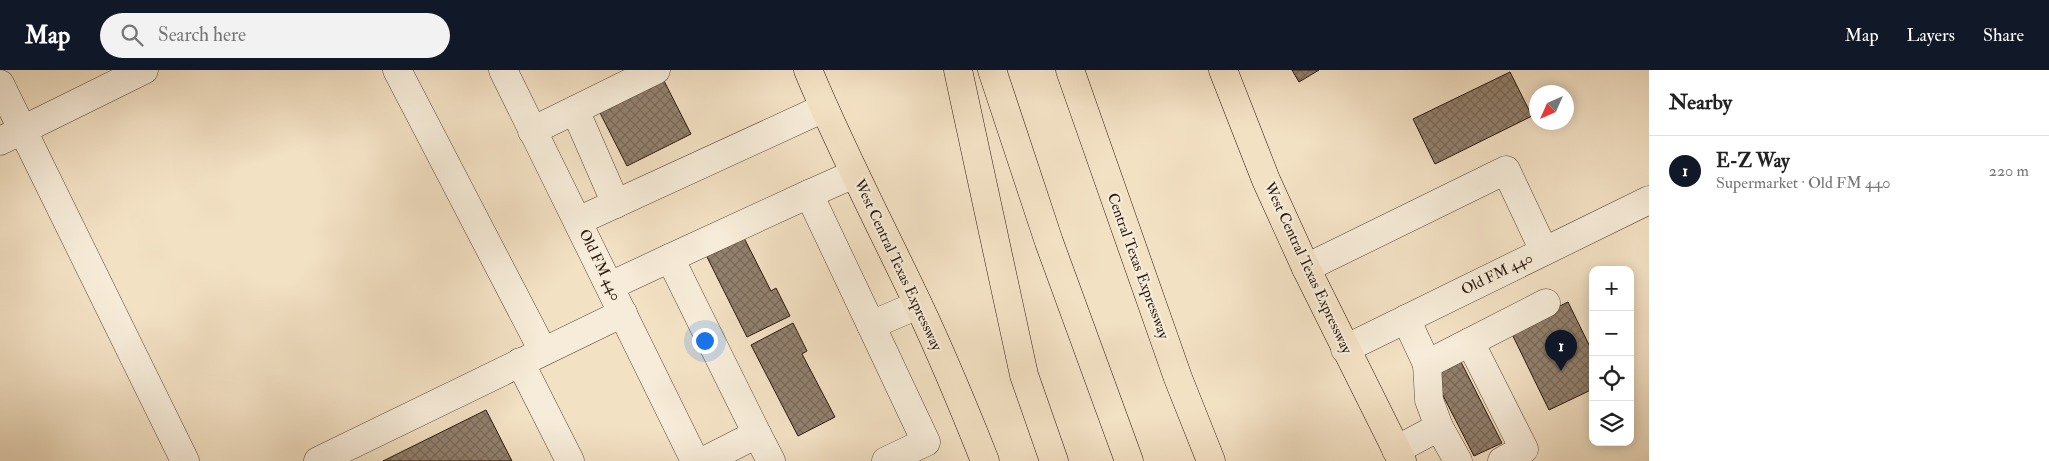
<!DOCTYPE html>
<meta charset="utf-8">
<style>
body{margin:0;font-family:"IM FELL Double Pica",serif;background:#f2f2f2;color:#222}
.controls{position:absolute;right:15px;bottom:15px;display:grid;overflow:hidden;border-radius:10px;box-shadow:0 2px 12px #0003}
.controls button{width:45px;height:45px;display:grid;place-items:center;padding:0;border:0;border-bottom:1px solid #e0e0e0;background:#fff;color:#222;font:25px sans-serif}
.compass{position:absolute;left:1529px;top:15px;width:45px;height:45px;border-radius:50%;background:#fff;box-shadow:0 2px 12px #0003;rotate:225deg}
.you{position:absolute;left:704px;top:270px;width:18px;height:18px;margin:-12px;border:4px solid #fff;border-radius:50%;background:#1a73e8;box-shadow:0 0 0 8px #1a73e833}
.badge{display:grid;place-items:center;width:32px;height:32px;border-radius:50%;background:#111827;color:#fff;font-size:16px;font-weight:700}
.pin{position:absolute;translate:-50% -41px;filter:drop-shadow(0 1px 2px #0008)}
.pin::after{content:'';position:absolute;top:26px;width:18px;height:15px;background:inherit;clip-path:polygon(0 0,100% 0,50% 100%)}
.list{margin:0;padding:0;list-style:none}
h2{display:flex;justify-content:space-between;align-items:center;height:65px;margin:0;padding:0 20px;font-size:21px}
h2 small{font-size:16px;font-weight:400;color:#767676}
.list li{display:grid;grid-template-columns:32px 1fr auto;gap:15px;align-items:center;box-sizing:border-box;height:70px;padding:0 20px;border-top:1px solid #e0e0e0}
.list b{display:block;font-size:19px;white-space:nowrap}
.list p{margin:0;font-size:16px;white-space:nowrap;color:#767676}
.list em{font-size:16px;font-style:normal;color:#767676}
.icon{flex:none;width:28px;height:28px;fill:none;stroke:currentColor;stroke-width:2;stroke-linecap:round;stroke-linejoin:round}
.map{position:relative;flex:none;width:1649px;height:391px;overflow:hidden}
header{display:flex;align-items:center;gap:30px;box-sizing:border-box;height:70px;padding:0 25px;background:#111827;color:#fff}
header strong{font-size:24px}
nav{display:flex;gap:28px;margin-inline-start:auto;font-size:18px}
.search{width:350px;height:45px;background:#f2f2f2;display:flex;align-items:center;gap:12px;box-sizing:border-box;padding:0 18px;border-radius:28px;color:#767676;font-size:19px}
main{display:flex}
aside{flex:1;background:#fff}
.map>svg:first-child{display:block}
.building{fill:url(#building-cross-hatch);stroke:#2a1911}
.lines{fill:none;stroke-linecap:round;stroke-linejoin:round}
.minor-casing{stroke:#5c4b3e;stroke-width:29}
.major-casing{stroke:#2a1911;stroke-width:29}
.highway-casing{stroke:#2a1911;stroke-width:29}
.minor{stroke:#f7ecd9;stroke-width:28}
.major{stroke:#f3e1c4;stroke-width:28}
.highway{stroke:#f3e1c4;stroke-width:28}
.labels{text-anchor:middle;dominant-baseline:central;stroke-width:4.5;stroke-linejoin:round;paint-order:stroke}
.street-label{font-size:15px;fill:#2a1911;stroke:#f7ecd9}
</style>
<header>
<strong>Map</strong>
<div class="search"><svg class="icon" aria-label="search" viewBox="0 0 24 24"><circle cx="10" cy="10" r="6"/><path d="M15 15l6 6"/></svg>Search here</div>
<nav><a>Map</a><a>Layers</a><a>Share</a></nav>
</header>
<main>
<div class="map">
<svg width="1649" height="391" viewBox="0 0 1649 391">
<defs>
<pattern id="building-cross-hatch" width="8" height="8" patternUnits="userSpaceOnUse" patternTransform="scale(1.25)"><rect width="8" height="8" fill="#93816e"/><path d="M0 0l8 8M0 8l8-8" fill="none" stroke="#786959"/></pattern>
</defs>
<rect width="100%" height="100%" fill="#f3e1c4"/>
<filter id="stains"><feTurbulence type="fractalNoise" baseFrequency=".004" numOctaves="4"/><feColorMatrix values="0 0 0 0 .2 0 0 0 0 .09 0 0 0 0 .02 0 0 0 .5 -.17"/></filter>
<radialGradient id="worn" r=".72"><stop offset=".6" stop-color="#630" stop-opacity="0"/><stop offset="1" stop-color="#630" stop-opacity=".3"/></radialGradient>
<g class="building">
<polygon points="1292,0 1319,0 1299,12"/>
<polygon points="1510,2 1532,46 1435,94 1413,49"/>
<polygon points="661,5 691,64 627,96 597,37"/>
<polygon points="740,160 771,221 776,218 790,246 747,267 703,179"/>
<polygon points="1568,232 1593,283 1593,319 1549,340 1510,260"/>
<polygon points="793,253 807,281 802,284 835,347 798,366 751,275"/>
<polygon points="1461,292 1502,373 1474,386 1433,306"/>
<polygon points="486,340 512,391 383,391"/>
</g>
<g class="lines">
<g class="minor-casing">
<g id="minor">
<polyline points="397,0 543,281"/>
<polyline points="503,0 695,391"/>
<polyline points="0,14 185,391"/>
<polyline points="575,40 616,134"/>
<polyline points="532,61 656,0"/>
<polyline points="0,71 144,0"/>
<polyline points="854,104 809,124 871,255 918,235"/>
<polyline points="578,151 824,38"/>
<polyline points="670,188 809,124"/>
<polyline points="1306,198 1506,100 1544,181"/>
<polyline points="610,216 670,188 757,364 704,391"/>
<polyline points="1406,249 1427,294 1470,272 1524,379 1502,391"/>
<polyline points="871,255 926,372 886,391"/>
<polyline points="1470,272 1546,233"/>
<polyline points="1345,279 1649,130"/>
<polyline points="520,292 570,391"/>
<polyline points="1427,294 1429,330 1439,357"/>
<polyline points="757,364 771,391"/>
<polyline points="1396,380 1439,357 1458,391"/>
<polyline points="318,391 623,243"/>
</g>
</g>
<g class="major-casing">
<g id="major">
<path d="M808,0C841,80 881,156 918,234C942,285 964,338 985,391"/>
<polyline points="1223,0 1266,110 1306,198 1402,391"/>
</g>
</g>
<g class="highway-casing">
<g id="highway">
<polyline points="958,0 1024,305 1054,391"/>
<polyline points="992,0 1049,172 1129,391"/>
<polyline points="1070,0 1178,308 1211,391"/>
</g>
</g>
<use href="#minor" class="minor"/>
<use href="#major" class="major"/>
<use href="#highway" class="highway"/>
</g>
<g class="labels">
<g class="street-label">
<text transform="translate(600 195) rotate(64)">Old FM 440</text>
<text transform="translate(898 195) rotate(65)">West Central Texas Expressway</text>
<text transform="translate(1138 196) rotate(70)">Central Texas Expressway</text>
<text transform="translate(1308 198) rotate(65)">West Central Texas Expressway</text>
<text transform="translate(1497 204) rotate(-26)">Old FM 440</text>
</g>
</g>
<rect width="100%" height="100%" filter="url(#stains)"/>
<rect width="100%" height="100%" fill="url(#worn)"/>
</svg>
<div class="controls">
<button>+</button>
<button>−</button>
<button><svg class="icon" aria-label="locate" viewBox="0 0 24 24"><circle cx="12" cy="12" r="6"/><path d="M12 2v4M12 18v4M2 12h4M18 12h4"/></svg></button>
<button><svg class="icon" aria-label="layers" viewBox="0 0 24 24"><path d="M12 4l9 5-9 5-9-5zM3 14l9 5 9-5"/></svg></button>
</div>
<svg class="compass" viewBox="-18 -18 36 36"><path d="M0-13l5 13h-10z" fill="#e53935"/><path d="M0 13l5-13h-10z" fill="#767676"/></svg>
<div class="you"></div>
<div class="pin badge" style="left:1561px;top:301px">1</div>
</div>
<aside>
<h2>Nearby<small></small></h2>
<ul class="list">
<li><span class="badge">1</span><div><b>E-Z Way</b><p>Supermarket · Old FM 440</p></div><em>220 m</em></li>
</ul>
</aside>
</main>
